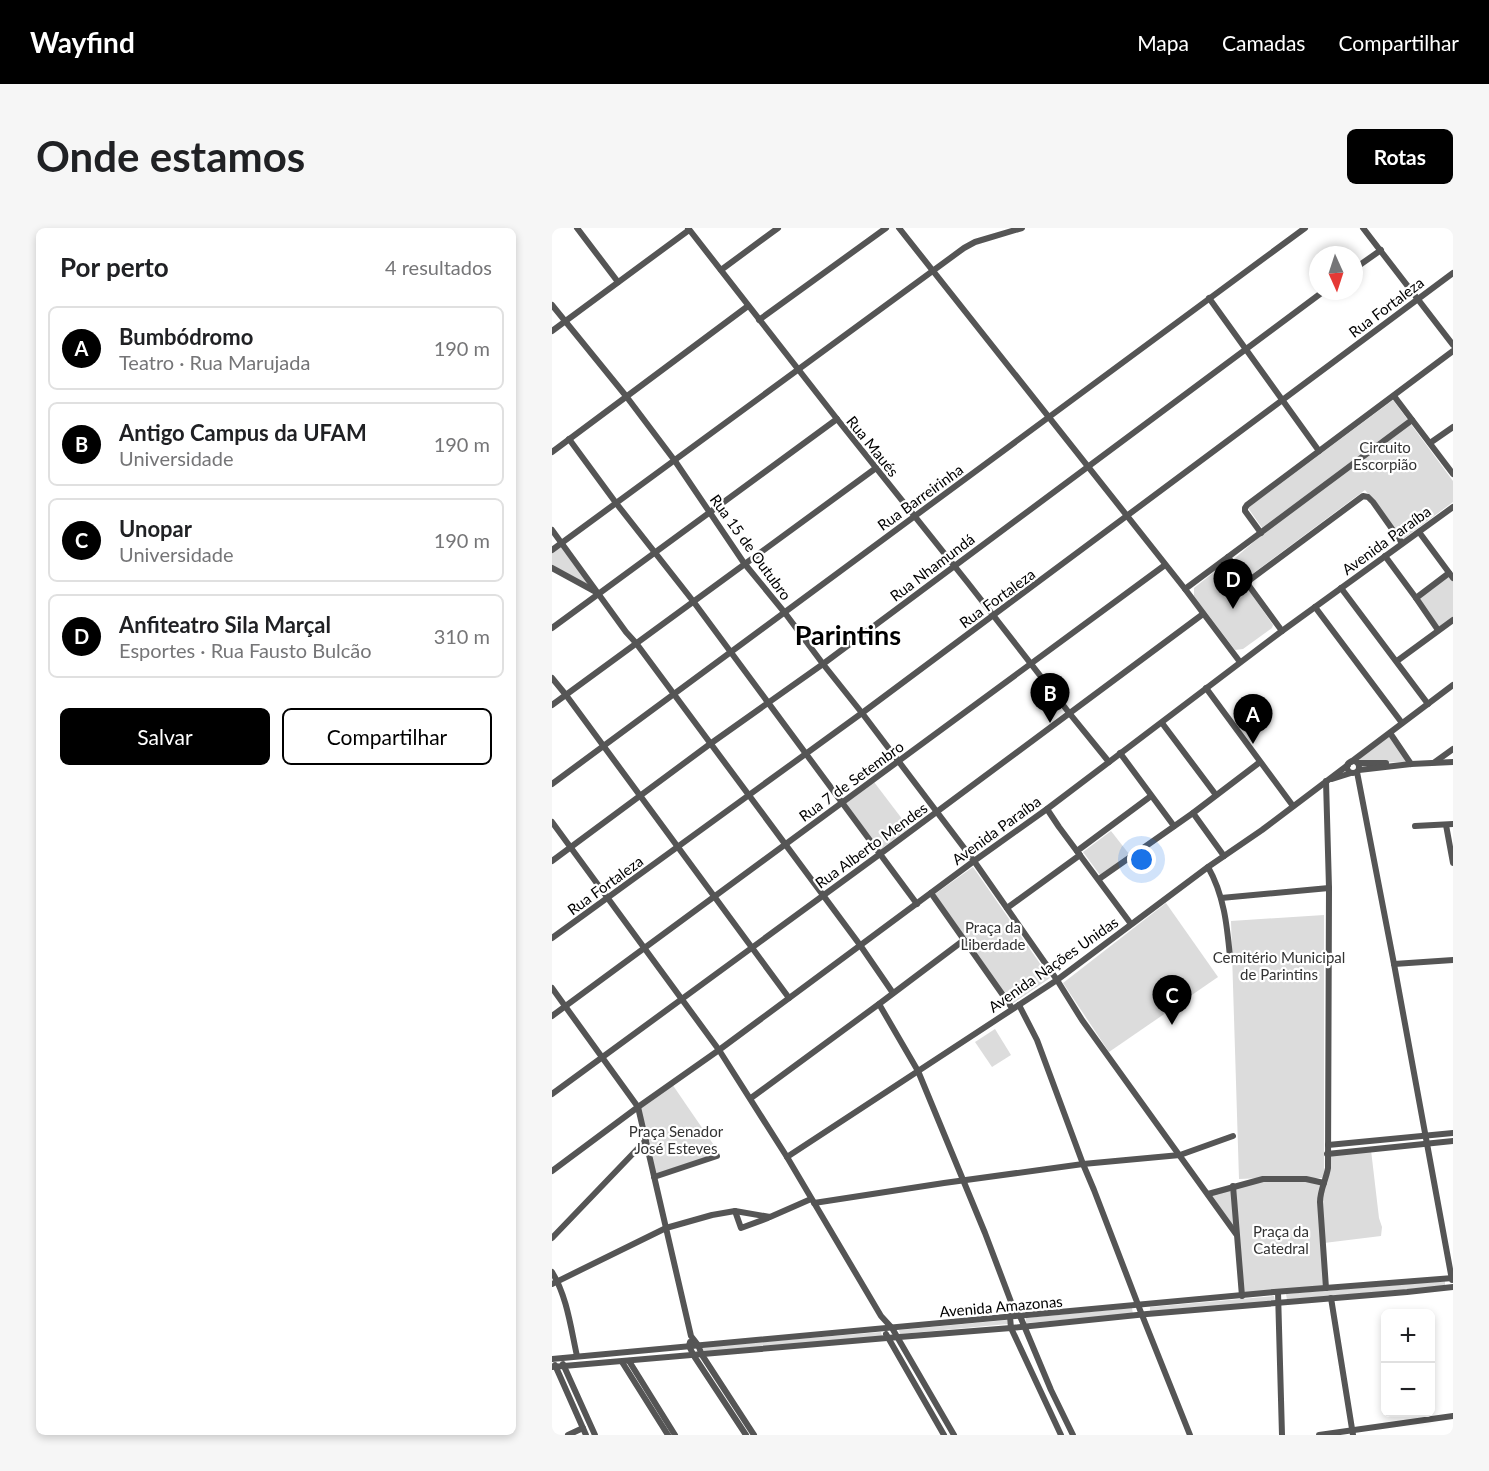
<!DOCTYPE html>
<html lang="pt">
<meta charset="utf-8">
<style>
body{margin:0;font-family:Lato,sans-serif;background:#f6f6f6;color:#202124}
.controls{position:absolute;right:18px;bottom:18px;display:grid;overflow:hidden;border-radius:9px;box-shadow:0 3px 9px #0003}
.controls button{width:54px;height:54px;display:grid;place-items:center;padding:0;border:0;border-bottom:2px solid #e0e0e0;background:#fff;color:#202124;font:30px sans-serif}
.compass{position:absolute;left:757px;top:18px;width:54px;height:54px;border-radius:50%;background:#fff;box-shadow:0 3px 9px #0003;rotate:177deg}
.you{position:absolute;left:590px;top:632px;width:21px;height:21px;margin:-15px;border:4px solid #fff;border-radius:50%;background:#1a73e8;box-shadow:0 0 0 9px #1a73e833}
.badge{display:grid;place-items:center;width:39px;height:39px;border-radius:50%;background:#000;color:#fff;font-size:20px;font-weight:700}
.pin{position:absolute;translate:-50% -50px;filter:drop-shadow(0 2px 3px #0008)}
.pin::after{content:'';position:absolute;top:32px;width:21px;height:18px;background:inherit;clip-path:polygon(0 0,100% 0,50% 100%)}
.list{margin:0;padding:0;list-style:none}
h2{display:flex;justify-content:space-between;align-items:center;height:78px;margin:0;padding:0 24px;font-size:26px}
h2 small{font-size:20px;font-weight:400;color:#757577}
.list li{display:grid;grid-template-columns:39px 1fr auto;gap:18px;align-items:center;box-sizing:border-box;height:84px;margin:0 12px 12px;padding:0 12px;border:2px solid #e0e0e0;border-radius:9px}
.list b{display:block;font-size:22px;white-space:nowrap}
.list p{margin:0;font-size:20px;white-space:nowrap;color:#757577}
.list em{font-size:20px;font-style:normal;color:#757577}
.actions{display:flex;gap:12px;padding:18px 24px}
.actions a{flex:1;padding:14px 0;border:2px solid #000;border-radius:9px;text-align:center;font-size:21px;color:#000}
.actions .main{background:#000;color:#fff}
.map{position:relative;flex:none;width:901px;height:1207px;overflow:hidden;border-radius:9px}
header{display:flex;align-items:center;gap:36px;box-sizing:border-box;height:84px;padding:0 30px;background:#000;color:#fff}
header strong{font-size:28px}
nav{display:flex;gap:33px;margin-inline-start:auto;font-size:21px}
.intro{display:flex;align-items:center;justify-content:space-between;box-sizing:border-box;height:144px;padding:0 36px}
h1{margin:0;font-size:42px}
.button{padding:15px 27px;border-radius:9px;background:#000;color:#fff;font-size:21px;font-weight:700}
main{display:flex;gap:36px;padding:0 36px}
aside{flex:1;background:#fff;border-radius:9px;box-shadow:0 3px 9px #0003}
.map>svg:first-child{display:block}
.green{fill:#dcdcdc}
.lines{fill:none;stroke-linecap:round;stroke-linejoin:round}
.minor{stroke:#555;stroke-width:6}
.labels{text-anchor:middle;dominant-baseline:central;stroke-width:4.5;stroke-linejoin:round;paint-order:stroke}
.street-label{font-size:15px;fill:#000;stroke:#fff}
.park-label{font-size:15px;fill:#333;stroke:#fff}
.town-label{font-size:27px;font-weight:bold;fill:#000;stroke:#fff}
</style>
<header>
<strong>Wayfind</strong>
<nav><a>Mapa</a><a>Camadas</a><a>Compartilhar</a></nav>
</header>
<div class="intro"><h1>Onde estamos</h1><a class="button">Rotas</a></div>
<main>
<aside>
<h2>Por perto<small>4 resultados</small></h2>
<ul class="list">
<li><span class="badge">A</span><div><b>Bumbódromo</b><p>Teatro · Rua Marujada</p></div><em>190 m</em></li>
<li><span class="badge">B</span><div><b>Antigo Campus da UFAM</b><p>Universidade</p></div><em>190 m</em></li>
<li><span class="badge">C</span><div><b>Unopar</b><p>Universidade</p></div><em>190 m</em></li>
<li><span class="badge">D</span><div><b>Anfiteatro Sila Marçal</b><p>Esportes · Rua Fausto Bulcão</p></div><em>310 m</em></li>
</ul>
<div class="actions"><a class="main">Salvar</a><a>Compartilhar</a></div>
</aside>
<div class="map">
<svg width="901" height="1207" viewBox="0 0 901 1207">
<rect width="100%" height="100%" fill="#fff"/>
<g class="green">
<polygon points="841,172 901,253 901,274 851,311 813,262 695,350 682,331 713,304 696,280"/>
<polygon points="10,315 47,366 0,339 0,323"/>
<polygon points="675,336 680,338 721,397 720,400 691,421 683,422 642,368 642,360 671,337"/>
<polygon points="897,347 901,352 901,389 887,399 867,370"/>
<polygon points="837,507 855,534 811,535 808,533 807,529"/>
<polygon points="322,554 357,600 328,622 293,575"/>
<polygon points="559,603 577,626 548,647 531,624"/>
<polygon points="421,639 498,750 460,776 383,666"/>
<polygon points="614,675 666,749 557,824 511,755"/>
<polygon points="772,687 772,950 733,950 772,955 776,927 819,922 827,990 830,999 829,1008 772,1015 775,1060 690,1068 686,1005 656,967 712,950 687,951 679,693"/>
<polygon points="443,801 459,827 440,839 423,814"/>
<polygon points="120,856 168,926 104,949 86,880"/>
<polygon points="893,1053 893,1058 735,1072 734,1066"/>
<polygon points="722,1068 723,1073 598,1084 598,1079"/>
<polygon points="580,1080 581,1086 474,1095 474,1090"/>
<polygon points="455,1092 456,1096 348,1106 347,1102"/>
<polygon points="329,1104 330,1108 152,1124 150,1119"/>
</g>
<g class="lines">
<g class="minor">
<polyline points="25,0 66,54"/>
<polyline points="136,0 285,191 416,355 518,486 557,534"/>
<polyline points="347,0 633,361 688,434"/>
<polyline points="811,0 901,117"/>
<polyline points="802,41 829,22"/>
<polyline points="169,42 226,0"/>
<polyline points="657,70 767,223"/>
<polyline points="0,77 74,168 123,233 192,335 233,385 271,436 310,485 422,633 505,752 530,792 684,1006"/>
<polyline points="207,92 334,0"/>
<polyline points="0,103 137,2"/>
<polyline points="842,168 901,246"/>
<polyline points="17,211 64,275 141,373 365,676"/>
<polyline points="878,215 901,199"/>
<polyline points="0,224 196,78"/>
<polyline points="0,302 74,404 84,415 308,717 341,765"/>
<polyline points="867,304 901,350"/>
<polyline points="709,305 693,283 693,280 695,277 901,123"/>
<polyline points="0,322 412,20 423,14 470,0"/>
<polyline points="833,328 864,370 886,402"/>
<polyline points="676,329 730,403"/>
<polyline points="0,340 44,364"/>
<polyline points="695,354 811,268 816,269 821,274 850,315"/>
<polyline points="789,360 876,476"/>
<polyline points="633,361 860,192"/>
<polyline points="864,370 897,345"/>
<polyline points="763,379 850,495"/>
<polyline points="0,400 285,191"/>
<polyline points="845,433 901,392"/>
<polyline points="0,450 14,467 237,770"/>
<polyline points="654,460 741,578"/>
<polyline points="0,477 324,240"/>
<polyline points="610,495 664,567"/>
<polyline points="838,505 859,536"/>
<polyline points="568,525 622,598"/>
<circle cx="801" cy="539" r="6"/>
<polyline points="799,534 901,457"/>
<polyline points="883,534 901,521"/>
<polyline points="806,535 834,535"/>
<polyline points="807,542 859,536 901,534"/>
<polyline points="805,544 842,736 900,1052"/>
<polyline points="780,551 799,545"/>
<path d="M774,553L777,660L776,940C774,952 768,962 768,974L774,1060"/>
<polyline points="0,556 753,0"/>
<polyline points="495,581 507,599 579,696"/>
<polyline points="641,585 672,628"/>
<polyline points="0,594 167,822 235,929 329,1088 340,1100 402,1207"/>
<polyline points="894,597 901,635"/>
<polyline points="863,598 901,596"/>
<polyline points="525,623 599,568"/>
<polyline points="0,633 158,516 271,436 772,63"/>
<path d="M656,639C672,667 675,697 678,729"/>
<polyline points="547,651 641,585 708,534"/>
<polyline points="379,665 460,780"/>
<polyline points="669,670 777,660"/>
<polyline points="455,680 528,627"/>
<polyline points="0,710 310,485 901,45"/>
<polyline points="842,736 901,732"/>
<polyline points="0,760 86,879 139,1108 146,1117 150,1127 202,1207"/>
<polyline points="327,776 366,843 433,1005 461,1079 468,1088 499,1162 521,1207"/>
<polyline points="467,777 485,812 531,936 542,962 590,1087 638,1207"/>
<polyline points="0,788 613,337"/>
<polyline points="0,866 328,626 651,386"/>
<polyline points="199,870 327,776 412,712"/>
<polyline points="776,917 901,905"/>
<polyline points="775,926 901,913"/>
<polyline points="235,929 505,752 656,639 710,602 796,537"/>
<polyline points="0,943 86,879 167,822 422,633 495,581 730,403 901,279"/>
<polyline points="102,949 165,928"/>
<polyline points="681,958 690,1068"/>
<polyline points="656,966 711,951 754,951 772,955"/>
<polyline points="262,975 392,955 531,936 628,927 681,908"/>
<polyline points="183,983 189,1000 216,990"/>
<polyline points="0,1010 94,912"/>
<path d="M0,1044C15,1068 19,1101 25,1128"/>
<polyline points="0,1056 114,1000 160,987 183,983 218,989 259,971"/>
<polyline points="726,1064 730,1207"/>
<polyline points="779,1070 801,1207"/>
<polyline points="459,1086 458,1089 459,1100 509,1207"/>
<polyline points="334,1106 392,1207"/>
<polyline points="138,1114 137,1118 142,1128 194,1207"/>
<polyline points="0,1131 722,1064 901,1050"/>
<polyline points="77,1133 123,1207"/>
<polyline points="70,1134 116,1207"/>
<polyline points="11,1136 43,1207"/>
<polyline points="3,1137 34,1207"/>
<polyline points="0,1139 335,1110 459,1100 595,1086 855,1064 901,1059"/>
<polyline points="16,1207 31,1200"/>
<polyline points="767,1207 901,1188"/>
</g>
</g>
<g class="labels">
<g class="street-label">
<text transform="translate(834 79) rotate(-37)">Rua Fortaleza</text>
<text transform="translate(321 218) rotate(51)">Rua Maués</text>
<text transform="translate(368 269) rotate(-36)">Rua Barreirinha</text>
<text transform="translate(834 312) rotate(-36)">Avenida Paraíba</text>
<text transform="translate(199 319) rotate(54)">Rua 15 de Outubro</text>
<text transform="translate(380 339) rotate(-37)">Rua Nhamundá</text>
<text transform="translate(445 370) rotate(-36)">Rua Fortaleza</text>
<text transform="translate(299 553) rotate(-36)">Rua 7 de Setembro</text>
<text transform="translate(444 602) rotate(-36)">Avenida Paraíba</text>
<text transform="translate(319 617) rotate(-36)">Rua Alberto Mendes</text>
<text transform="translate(53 657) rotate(-36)">Rua Fortaleza</text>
<text transform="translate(501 736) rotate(-35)">Avenida Nações Unidas</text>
<text transform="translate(449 1078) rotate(-5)">Avenida Amazonas</text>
</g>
<g class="park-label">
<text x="833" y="219">Circuito<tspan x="833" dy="17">Escorpião</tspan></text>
<text x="441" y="699">Praça da<tspan x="441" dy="17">Liberdade</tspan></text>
<text x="727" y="729">Cemitério Municipal<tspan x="727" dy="17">de Parintins</tspan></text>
<text x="124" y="903">Praça Senador<tspan x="124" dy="17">José Esteves</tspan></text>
<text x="729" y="1003">Praça da<tspan x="729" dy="17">Catedral</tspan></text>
</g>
<g class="town-label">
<text x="296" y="406">Parintins</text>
</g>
</g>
</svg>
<div class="controls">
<button>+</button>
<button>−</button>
</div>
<svg class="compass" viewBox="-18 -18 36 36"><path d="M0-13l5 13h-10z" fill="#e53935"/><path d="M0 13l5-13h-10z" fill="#757577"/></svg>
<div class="you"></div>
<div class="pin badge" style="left:701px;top:516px">A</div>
<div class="pin badge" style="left:498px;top:495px">B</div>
<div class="pin badge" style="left:620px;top:797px">C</div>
<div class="pin badge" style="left:681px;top:381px">D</div>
</div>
</main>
